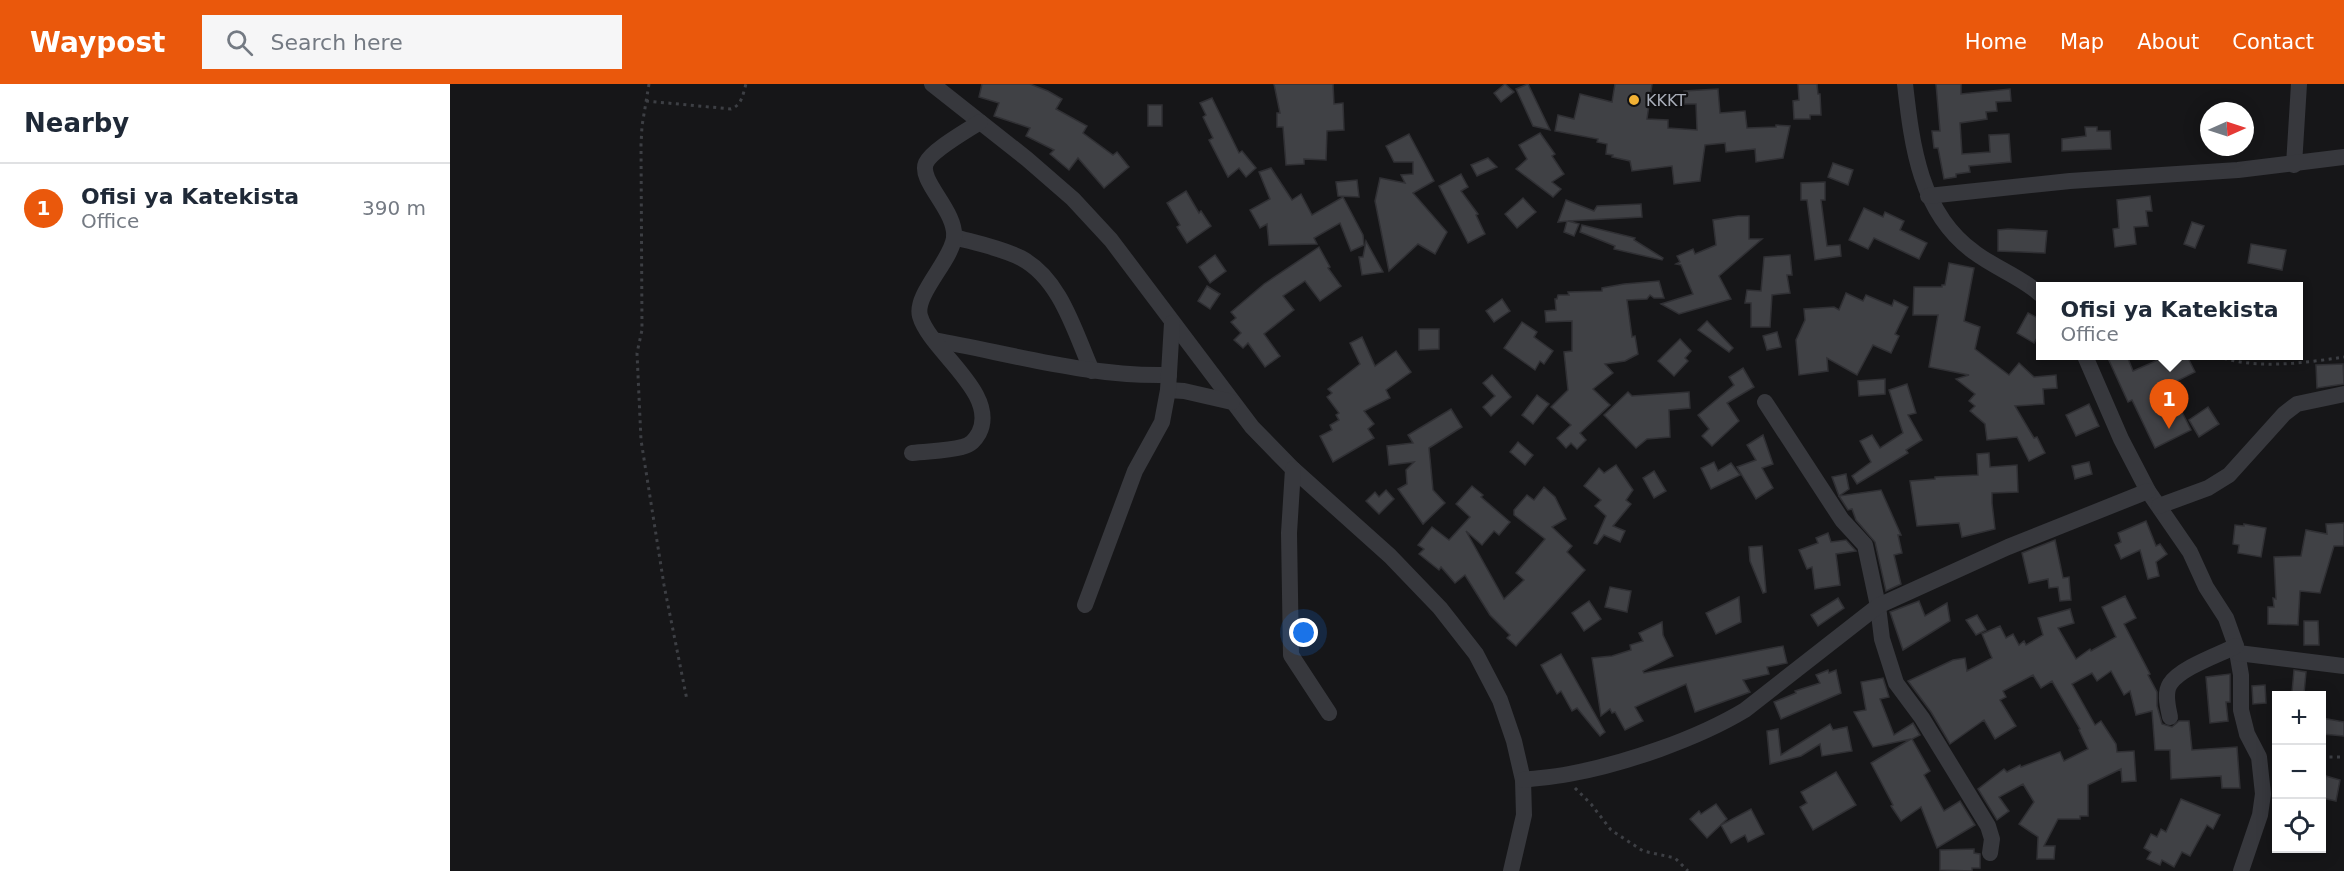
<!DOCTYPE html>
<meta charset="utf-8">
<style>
body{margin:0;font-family:"DejaVu Sans",sans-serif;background:#f6f6f7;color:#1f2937}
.controls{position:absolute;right:18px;bottom:18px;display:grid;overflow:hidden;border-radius:0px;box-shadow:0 3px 15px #0003}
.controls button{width:54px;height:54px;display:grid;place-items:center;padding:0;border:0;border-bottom:2px solid #e0e1e3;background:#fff;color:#1f2937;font:30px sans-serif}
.compass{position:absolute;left:1750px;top:18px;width:54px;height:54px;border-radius:50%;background:#fff;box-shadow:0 3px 15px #0003;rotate:87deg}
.you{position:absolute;left:854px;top:549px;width:21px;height:21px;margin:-15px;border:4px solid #fff;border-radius:50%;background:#1a73e8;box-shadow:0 0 0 9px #1a73e833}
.badge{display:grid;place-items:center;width:39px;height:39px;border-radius:50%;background:#ea580c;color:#fff;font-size:20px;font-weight:700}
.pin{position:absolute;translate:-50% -50px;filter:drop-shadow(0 2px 3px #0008)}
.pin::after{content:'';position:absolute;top:32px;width:21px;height:18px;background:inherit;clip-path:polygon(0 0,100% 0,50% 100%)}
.popup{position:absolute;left:1586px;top:198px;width:267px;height:78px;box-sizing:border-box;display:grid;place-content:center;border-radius:0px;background:#fff;filter:drop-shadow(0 2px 4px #0005);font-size:20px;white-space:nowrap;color:#747a83}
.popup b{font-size:22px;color:#1f2937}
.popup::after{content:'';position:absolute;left:50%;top:100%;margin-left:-12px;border:12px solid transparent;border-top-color:#fff}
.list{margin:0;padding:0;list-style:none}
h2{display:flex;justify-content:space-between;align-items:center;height:78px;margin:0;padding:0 24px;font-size:26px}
h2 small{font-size:20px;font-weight:400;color:#747a83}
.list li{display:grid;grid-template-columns:39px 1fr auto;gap:18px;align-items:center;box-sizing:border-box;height:90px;padding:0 24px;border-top:2px solid #e0e1e3}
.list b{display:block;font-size:22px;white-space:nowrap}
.list p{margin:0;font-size:20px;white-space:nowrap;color:#747a83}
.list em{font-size:20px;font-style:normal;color:#747a83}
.icon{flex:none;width:33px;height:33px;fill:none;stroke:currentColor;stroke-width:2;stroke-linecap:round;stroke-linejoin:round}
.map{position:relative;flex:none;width:1894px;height:787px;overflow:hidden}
header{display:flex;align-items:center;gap:36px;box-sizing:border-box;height:84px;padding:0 30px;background:#ea580c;color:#fff}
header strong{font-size:28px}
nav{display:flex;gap:33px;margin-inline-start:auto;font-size:21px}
.search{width:420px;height:54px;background:#f6f6f7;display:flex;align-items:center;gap:15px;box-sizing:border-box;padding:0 21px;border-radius:0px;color:#747a83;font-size:22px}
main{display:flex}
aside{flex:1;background:#fff}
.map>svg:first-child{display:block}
.building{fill:#404145;stroke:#303034;stroke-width:1.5}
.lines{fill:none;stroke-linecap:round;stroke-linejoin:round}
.path{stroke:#3d3f44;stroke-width:3;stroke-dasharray:3 4.5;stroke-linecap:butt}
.minor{stroke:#37383d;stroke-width:16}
.poi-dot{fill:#f2b134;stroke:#111113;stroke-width:2}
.labels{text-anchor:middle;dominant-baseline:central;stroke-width:4.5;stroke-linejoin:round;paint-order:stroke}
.poi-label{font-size:16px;fill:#a8adb8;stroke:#111113;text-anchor:start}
</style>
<header>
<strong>Waypost</strong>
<div class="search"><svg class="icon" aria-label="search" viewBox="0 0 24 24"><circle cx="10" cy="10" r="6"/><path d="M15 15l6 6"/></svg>Search here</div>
<nav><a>Home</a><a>Map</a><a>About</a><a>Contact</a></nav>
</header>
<main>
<aside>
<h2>Nearby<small></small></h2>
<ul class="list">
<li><span class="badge">1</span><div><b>Ofisi ya Katekista</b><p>Office</p></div><em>390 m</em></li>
</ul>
</aside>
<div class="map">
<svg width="1894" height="787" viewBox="0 0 1894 787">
<rect width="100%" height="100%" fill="#161618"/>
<g class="building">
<polygon points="532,0 580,0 598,7 612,15 606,25 637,42 633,49 663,71 667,68 679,83 654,104 628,74 619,86 600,70 604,66 576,52 580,44 544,32 549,19 529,13"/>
<polygon points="824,0 883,0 884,20 893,19 894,46 877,47 876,76 854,75 854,80 836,81 833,43 827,43 827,29 830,29"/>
<polygon points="1055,0 1064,8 1051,18 1044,9"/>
<polygon points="1078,0 1100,46 1083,42 1066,5"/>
<polygon points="1165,0 1202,0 1197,35 1218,36 1218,44 1247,46 1246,20 1234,20 1234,7 1268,5 1270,29 1295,27 1297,44 1326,43 1326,41 1340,42 1333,74 1306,78 1305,65 1276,68 1275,59 1255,61 1250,97 1224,100 1222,82 1182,87 1180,77 1162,73 1163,71 1156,70 1157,60 1147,58 1148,55 1105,47 1108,31 1124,35 1130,10 1162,18"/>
<polygon points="1348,0 1367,0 1368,10 1370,10 1371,31 1360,31 1360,35 1344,35 1343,17 1349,16"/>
<polygon points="1486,0 1511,0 1511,10 1560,5 1561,17 1546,18 1547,27 1536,28 1537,35 1510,39 1512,70 1540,68 1539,51 1559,50 1561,78 1519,82 1520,88 1506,90 1506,93 1494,95 1488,64 1484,64 1482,47 1490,47"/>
<polygon points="762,14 789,69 792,67 806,84 796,93 789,84 778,93 759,56 763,54 753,33 756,31 750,19"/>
<rect x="698" y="21" width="14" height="21"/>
<polygon points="1635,43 1647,43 1647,47 1660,47 1661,65 1612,67 1612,55 1636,52"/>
<polygon points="1090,49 1105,70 1102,72 1114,90 1102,98 1111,105 1103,113 1066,85 1077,75 1069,61"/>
<polygon points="959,50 984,97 963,109 997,148 985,170 968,160 939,187 925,117 930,94 955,99 951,91 963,90 963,78 944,78 936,62"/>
<polygon points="1038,74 1047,83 1027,92 1021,81"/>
<polygon points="1383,79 1403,86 1398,101 1378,93"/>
<polygon points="821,84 842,116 851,110 862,131 893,113 913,151 914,161 901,167 890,139 864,154 867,160 819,161 817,140 810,144 800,126 820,115 809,88"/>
<polygon points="1011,90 1018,103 1011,107 1028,130 1026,131 1035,150 1018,159 989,102"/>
<polygon points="907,96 909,113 888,112 886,98"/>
<polygon points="1375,98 1375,116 1371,116 1377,162 1390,161 1391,172 1365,176 1357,116 1351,116 1351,99"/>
<polygon points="736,107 749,129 751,127 761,142 737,159 727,143 730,141 717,119"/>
<polygon points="1700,112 1702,127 1696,127 1698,142 1684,143 1686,160 1665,163 1663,145 1669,144 1667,116"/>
<polygon points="1073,114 1086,128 1067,144 1055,130"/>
<polygon points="1116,116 1144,127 1147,122 1191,120 1192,133 1118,137 1129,140 1124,152 1114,148 1117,137 1108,138"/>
<polygon points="1414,124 1433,133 1435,128 1454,137 1450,146 1477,159 1469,175 1424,154 1418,165 1399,156"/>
<polygon points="1288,132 1299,132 1299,155 1312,155 1269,192 1281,215 1229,230 1211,220 1243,210 1231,181 1226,180 1230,178 1227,172 1243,165 1245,170 1266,161 1263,136"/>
<polygon points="1742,138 1754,142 1745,164 1734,160"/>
<polygon points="1132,141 1185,154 1184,156 1213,174 1212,176 1164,165 1165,162 1130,148"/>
<polygon points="1558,145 1597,147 1595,169 1548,167 1548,146"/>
<polygon points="916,157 933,188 912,191 909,173 913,173"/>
<polygon points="1801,160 1836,166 1832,186 1798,179"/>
<polygon points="869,163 880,183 878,184 891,202 870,217 855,197 833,212 844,226 814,250 830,272 815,283 798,259 793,264 784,256 791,249 781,238 786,234 781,228 814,200"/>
<polygon points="765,171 776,187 760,199 749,183"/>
<polygon points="1340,171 1342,191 1337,191 1340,209 1322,211 1320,243 1301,243 1301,219 1295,219 1297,206 1311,207 1314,173"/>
<polygon points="1499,179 1524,184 1514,237 1530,243 1525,265 1559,291 1569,279 1584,293 1606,291 1607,304 1593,305 1594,320 1565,322 1584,354 1587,353 1595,369 1579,377 1567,353 1537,356 1535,340 1520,327 1525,322 1519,317 1525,310 1506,295 1519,291 1479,283 1488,231 1463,231 1464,203 1492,203 1492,201 1495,201"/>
<polygon points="1209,197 1214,214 1204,214 1200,211 1197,215 1177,216 1182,253 1185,252 1188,270 1175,277 1155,280 1163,289 1143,305 1160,321 1130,349 1136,356 1127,365 1121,359 1116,364 1107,354 1121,341 1101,323 1118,306 1114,268 1122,267 1122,237 1096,238 1095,227 1106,226 1105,215 1107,215 1108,211 1119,211 1118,208 1152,207 1152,204 1174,200"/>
<polygon points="757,202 770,210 760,225 748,217"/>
<polygon points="1396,209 1413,217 1416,211 1442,222 1444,216 1458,223 1445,250 1449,252 1441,269 1423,261 1407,291 1377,274 1378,287 1349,291 1346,256 1355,236 1354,225 1384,223 1389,226"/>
<polygon points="1052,215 1060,227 1044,238 1036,227"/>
<polygon points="1578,229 1590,235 1590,249 1584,259 1567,249"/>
<polygon points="1257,237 1283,264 1279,268 1248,246"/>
<polygon points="1072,238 1087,248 1084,253 1103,267 1094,280 1090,277 1085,286 1054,264"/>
<polygon points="969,245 989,245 989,265 969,266"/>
<polygon points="1327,248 1331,263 1317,266 1313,252"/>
<polygon points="912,253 925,282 946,267 961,288 936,306 940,314 914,327 924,340 918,345 924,354 883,378 870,352 882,346 880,341 889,336 886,331 889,329 877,313 882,309 878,305 910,280 900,259"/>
<polygon points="1230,255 1241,267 1235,274 1238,277 1224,292 1208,277"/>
<polygon points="1657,272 1677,272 1683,287 1717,272 1737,272 1745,288 1715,303 1728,329 1732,328 1741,346 1705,364 1682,316 1678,318"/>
<polygon points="1893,280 1894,300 1867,304 1866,281"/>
<polygon points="1293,284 1304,303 1277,319 1289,337 1262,362 1252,352 1259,345 1248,331 1284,301 1279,293"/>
<polygon points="1042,291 1061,313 1041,332 1033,323 1045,312 1033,299"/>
<polygon points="1435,295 1435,310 1409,312 1408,297"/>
<polygon points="1457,300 1466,329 1458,331 1472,356 1456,366 1458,369 1407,400 1402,392 1421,378 1410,357 1422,351 1430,364 1453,349 1439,306"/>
<polygon points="1178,308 1182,312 1239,308 1240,324 1219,326 1220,353 1197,355 1186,364 1154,331"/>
<polygon points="1087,311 1099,320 1083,340 1072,331"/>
<polygon points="1639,320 1649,342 1626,352 1616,331"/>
<polygon points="1758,323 1769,340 1749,353 1739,336"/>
<polygon points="1001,325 1012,343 979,364 983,406 995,419 973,440 948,405 957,400 956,386 964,378 939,381 937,362 963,359 958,351"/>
<polygon points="1313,351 1323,380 1312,384 1323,404 1306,415 1287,383 1306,376 1297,361"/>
<polygon points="1068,358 1083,371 1075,381 1060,368"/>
<polygon points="1539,369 1540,383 1567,381 1568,408 1542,409 1542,419 1545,445 1512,453 1509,439 1467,442 1460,397 1485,395 1485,393 1528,391 1527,370"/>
<polygon points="1264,378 1268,387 1281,379 1290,391 1261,405 1251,384"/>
<polygon points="1639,378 1642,390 1625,395 1622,382"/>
<polygon points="1166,381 1183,406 1176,416 1181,420 1163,442 1175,447 1170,458 1154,451 1147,460 1144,459 1156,432 1145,422 1151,416 1134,402 1149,384 1154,389"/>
<polygon points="1204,387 1216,407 1204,414 1193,394"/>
<polygon points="1396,390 1399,405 1389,412 1382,393"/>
<polygon points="1022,402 1033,411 1031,413 1060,438 1049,451 1044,447 1032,461 1016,447 1054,515 1074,496 1066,489 1095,455 1064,431 1064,426 1077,411 1084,416 1094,403 1105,413 1116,435 1102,443 1122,462 1117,468 1135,486 1066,562 1057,554 1060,551 1040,531 1015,491 1005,499 991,483 989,486 969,470 974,465 968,461 982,443 999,456 1020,433 1006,420"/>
<polygon points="936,406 944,415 929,430 916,417 925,408 929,413"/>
<polygon points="1431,406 1451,451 1448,451 1452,469 1444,471 1451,500 1436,507 1425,458 1406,436 1402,425 1398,426 1389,412"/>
<polygon points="1696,437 1706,462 1710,460 1717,470 1706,478 1709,492 1698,495 1690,466 1671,475 1665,461 1671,458 1668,449"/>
<polygon points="1894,439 1894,462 1884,462 1870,509 1850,507 1848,541 1818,540 1818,523 1824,523 1823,514 1826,515 1824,473 1851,472 1856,446 1877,450 1876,440"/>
<polygon points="1794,440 1816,444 1811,473 1788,469 1789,461 1783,460 1785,441 1794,442"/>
<polygon points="1378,449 1381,458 1396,456 1406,467 1386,470 1390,501 1365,505 1362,483 1357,485 1349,466 1368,459 1366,454"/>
<polygon points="1605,456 1613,494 1619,493 1621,516 1610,517 1608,503 1599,504 1598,495 1579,499 1572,469"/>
<polygon points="1312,462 1316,508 1313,509 1300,477 1299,463"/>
<polygon points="1160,503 1181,507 1177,528 1155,523"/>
<polygon points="1675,512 1686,534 1674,540 1700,590 1698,591 1707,608 1707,622 1712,640 1722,643 1729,637 1739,637 1742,666 1787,663 1790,704 1772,704 1771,692 1721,695 1720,666 1705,666 1702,627 1686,631 1680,607 1674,611 1661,587 1647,597 1642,589 1622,600 1645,641 1651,637 1666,660 1667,668 1684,667 1686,697 1672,698 1671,685 1638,701 1638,732 1630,732 1630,735 1608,735 1594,762 1605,762 1604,775 1587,775 1588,753 1569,740 1584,718 1573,700 1549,713 1559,727 1547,736 1528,705 1554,685 1557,688 1570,681 1571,683 1610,668 1614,677 1638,665 1629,646 1630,645 1602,597 1591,604 1583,591 1553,607 1556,613 1550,616 1566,642 1545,655 1534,636 1500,660 1481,628 1458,597 1503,576 1515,574 1517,587 1542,574 1532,550 1550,542 1556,554 1563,550 1569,561 1574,557 1576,561 1593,551 1588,534 1620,525 1624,539 1608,544 1626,575 1640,565 1641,567 1666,553 1652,523"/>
<polygon points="1289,513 1291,538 1266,550 1256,529"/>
<polygon points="1388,514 1394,524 1368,542 1361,531"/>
<polygon points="1139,517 1151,535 1134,547 1122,529"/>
<polygon points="1469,517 1475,532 1497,519 1500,537 1453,566 1440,528"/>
<polygon points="1527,531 1536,546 1526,551 1516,536"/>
<polygon points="1854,537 1868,537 1869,561 1854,561"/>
<polygon points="1212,538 1213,551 1223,572 1193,587 1194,589 1333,562 1337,579 1317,583 1319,590 1293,596 1300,608 1245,628 1236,600 1185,623 1193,637 1175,646 1165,628 1162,629 1160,625 1151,632 1142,574 1162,572 1181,566 1180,561 1193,557 1189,549"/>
<polygon points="1111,570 1155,648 1150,652 1127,624 1122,627 1111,607 1107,610 1091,581"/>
<polygon points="1378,586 1379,589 1386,586 1391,609 1331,635 1324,618 1346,609 1345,607 1370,599 1366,591"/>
<polygon points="1844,586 1856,588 1854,610 1842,608"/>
<polygon points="1780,590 1780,618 1776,618 1778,637 1760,639 1756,593"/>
<polygon points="1433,594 1439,613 1430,615 1444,651 1463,639 1470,651 1462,655 1480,687 1474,691 1494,727 1510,717 1525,741 1487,764 1471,723 1451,737 1441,722 1443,721 1421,679 1461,655 1423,663 1404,628 1416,626 1411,598"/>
<polygon points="1815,601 1816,619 1803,620 1802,602"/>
<polygon points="1872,634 1894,638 1894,652 1872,650"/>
<polygon points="1380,640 1383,646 1397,643 1402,667 1372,672 1370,660 1351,672 1320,680 1317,647 1328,645 1331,671"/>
<polygon points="1386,688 1406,721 1363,746 1350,723 1357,719 1351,708"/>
<polygon points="1876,692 1890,696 1886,717 1872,714"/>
<polygon points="1731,715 1770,731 1763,745 1757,741 1740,772 1732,768 1724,783 1712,776 1710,781 1697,775 1701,768 1694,764 1701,750 1707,753 1711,745 1716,748"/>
<polygon points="1266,720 1277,735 1257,754 1240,735 1249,727 1251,730"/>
<polygon points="1301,725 1314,750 1298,758 1295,751 1281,759 1271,741"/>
<polygon points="1524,765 1524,769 1530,770 1530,784 1522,784 1522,787 1490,786 1490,766"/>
</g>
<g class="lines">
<g class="path">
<polyline points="199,0 192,42 191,61 192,246 187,269 191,356 214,501 237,616"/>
<path d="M196,17L281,25C292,21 293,10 296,0"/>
<path d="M1767,272C1805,286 1854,279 1894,273"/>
<polyline points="1872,673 1894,673"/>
<polyline points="1125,704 1141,720 1161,746 1193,767 1225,774 1238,787"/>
</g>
<g class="minor">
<polyline points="482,0 577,75 623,115 661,156 802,343 843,385 940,472 990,524 1026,570 1050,616 1064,657 1073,696 1074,731 1061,787"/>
<path d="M1455,0C1462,62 1470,129 1524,168C1545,184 1571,193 1590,210"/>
<polyline points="1844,81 1849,0"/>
<polyline points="1478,112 1620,97 1788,86 1894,73"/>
<path d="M504,153C526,159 551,164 571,174C611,195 625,249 642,287"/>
<path d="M484,256C562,270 639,293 719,291"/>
<polyline points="1635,272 1671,355 1698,407 1740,468 1756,503 1776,534 1786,562 1791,591 1791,626 1797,650 1809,673 1813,710 1810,731 1791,787"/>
<polyline points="718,306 734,307 782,318"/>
<polyline points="1315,318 1392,436 1415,461 1428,522 1432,555 1446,599 1472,634 1538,742 1542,755 1540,769"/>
<path d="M462,369C478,367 497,367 512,363C521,361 525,356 529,349C549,309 480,267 470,232C464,211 501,177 504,154C507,127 468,97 476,79C482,66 518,46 530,38"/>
<polyline points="843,385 839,449 841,571 879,629"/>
<polyline points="1709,422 1758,404 1779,391 1834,330 1847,320 1894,310"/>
<polyline points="635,521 685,387 712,338 718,306 722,239"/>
<polyline points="1788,569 1894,582"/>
<path d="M1720,633C1718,623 1714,609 1720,600C1730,584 1768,571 1786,562"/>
<path d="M1073,696C1088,694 1104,693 1119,690C1174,680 1247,655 1295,626L1428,522L1558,463L1698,407"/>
</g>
</g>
<circle class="poi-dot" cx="1184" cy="16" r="6"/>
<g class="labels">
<g class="poi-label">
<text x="1196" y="16">KKKT</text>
</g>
</g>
</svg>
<div class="controls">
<button>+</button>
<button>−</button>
<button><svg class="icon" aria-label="locate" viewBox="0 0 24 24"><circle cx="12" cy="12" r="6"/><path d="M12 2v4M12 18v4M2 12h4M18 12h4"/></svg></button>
</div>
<svg class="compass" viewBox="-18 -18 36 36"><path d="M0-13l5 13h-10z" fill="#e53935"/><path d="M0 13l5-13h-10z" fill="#747a83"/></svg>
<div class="you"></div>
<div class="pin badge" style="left:1719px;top:345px">1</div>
<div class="popup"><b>Ofisi ya Katekista</b>Office</div>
</div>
</main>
